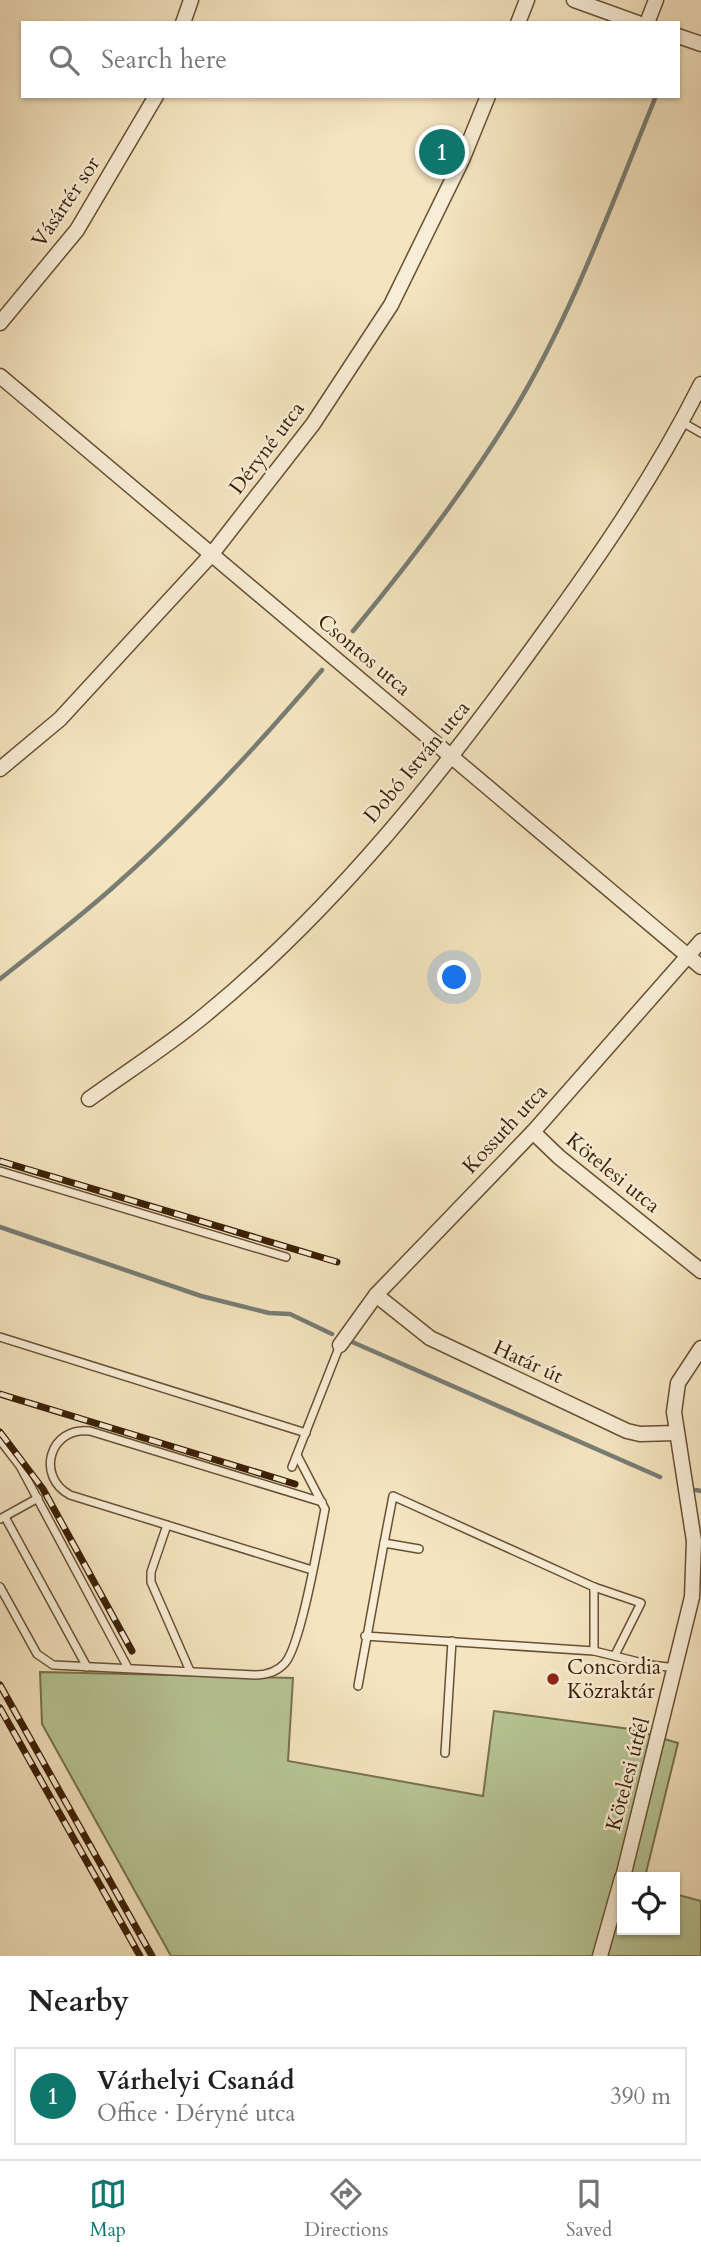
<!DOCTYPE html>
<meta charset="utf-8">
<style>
body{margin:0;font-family:Cardo,serif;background:#f2f2f2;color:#202124}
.controls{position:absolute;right:21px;bottom:21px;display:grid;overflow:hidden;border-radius:0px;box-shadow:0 2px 5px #0004}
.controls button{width:63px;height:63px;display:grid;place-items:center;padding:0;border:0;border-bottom:2px solid #e0e0e0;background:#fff;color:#202124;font:35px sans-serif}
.you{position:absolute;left:455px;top:978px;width:24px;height:24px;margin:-18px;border:5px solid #fff;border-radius:50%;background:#1a73e8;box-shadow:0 0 0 10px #1a73e833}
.badge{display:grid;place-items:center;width:46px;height:46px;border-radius:50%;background:#0f766e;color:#fff;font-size:23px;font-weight:700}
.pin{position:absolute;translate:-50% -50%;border:4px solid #fff;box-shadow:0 2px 7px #0006}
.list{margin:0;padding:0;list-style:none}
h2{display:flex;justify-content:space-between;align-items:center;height:91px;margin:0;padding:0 28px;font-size:30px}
h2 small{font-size:23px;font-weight:400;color:#757577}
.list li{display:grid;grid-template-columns:46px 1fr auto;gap:21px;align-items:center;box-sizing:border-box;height:98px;margin:0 14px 14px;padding:0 14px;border:2px solid #e0e0e0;border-radius:0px}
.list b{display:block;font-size:26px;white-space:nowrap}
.list p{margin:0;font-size:23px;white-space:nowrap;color:#757577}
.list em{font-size:23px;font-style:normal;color:#757577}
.icon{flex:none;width:38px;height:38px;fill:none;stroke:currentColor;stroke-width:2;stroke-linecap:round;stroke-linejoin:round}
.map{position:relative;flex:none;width:701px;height:1956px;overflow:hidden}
.search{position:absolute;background:#fff;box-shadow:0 2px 5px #0004;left:21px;right:21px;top:21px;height:77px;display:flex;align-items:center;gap:18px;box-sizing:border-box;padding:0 24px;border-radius:0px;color:#757577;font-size:26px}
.sheet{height:203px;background:#fff}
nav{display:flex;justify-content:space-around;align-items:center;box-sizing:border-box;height:98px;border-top:2px solid #e0e0e0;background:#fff;font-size:19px;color:#757577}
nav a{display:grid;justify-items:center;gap:4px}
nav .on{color:#0f766e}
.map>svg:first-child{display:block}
.green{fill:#b7c596;stroke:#78724d;stroke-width:2}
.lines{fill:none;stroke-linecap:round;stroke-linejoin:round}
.stream{stroke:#787d73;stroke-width:4.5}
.service-casing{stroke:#685033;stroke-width:10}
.minor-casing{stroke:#685033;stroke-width:17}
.service{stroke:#f8edd6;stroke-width:7}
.minor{stroke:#f8edd6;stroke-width:14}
.rail-casing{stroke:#3a1f04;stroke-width:7}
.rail{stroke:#f8edd6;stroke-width:4.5;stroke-dasharray:13;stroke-linecap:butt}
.poi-dot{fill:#8f2418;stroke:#f8edd6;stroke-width:2.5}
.labels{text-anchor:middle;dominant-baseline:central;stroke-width:5;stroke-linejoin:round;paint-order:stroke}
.street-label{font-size:21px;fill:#3a1f04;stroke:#f8edd6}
.poi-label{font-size:21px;fill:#3a1f04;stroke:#f8edd6;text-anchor:start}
</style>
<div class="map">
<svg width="701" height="1956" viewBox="0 0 701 1956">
<rect width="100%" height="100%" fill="#f4e4c0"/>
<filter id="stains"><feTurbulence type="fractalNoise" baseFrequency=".00286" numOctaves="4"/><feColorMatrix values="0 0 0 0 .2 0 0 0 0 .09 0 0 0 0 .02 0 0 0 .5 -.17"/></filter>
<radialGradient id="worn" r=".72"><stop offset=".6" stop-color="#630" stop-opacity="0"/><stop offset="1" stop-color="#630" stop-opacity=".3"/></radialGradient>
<polygon class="green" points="40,1672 293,1678 288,1761 483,1796 494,1711 630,1729 678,1743 645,1877 622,1877 622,1930 675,1930 675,1894 701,1901 701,1956 171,1956 42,1724"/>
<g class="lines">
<g class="stream">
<path d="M353,631C411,561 466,489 513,412C573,313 612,203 656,96"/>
<path d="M0,979C40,947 82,916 120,881C193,816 259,744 322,670"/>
<polyline points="0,1227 201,1296 269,1313 290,1314 332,1334"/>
<polyline points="350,1341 660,1477"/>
<polyline points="696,1490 701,1491"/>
</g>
<g class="service-casing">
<g id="service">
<polyline points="682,422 701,433"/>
<polyline points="0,1171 286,1257"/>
<polyline points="0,1337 306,1433"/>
<polyline points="0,1440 20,1466 128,1668"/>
<polyline points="292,1467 340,1345"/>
<polyline points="5,1517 87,1667"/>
<polyline points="0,1519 38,1498"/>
<polyline points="167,1525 151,1572 151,1582 190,1671"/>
<polyline points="384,1543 393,1496 594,1587 641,1603 615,1655"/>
<path d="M312,1570L70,1495C35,1476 50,1426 90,1431L322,1502"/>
<path d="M0,1587L37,1654L53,1665L255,1675C267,1675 277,1672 285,1663C301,1645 319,1539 325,1509L297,1455"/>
<polyline points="365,1636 594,1651 651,1665 676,1668"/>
<polyline points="594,1651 594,1587"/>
<polyline points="358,1686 384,1543 419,1549"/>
<polyline points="445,1753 452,1641"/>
</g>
</g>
<g class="minor-casing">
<g id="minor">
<polyline points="574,0 638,23"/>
<polyline points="183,23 191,0"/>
<polyline points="518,23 527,0"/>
<polyline points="647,23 656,0"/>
<polyline points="678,36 701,44"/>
<polyline points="0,323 77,230 156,96"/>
<polyline points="0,376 701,967"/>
<polyline points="0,769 60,719 211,555 313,424 391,305 462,160 488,96"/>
<path d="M89,1099C128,1071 169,1045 205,1015C336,908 444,771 542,635C601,554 656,474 701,384"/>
<polyline points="533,1132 559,1157 701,1271"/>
<polyline points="376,1295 430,1338 627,1431 640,1434 676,1433"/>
<polyline points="340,1345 376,1295 533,1132 701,941"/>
<polyline points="623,1877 692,1597 694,1541 674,1412 678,1383 701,1348"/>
<polyline points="600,1956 622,1878"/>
</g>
</g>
<use href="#service" class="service"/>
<use href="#minor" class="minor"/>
<g class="rail-casing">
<g id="rail">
<polyline points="0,1161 337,1262"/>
<polyline points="0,1394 295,1484"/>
<polyline points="0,1432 43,1489 132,1651"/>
<polyline points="0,1685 152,1956"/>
<polyline points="0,1708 140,1956"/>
</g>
</g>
<use href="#rail" class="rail"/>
</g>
<circle class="poi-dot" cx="553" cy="1679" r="7"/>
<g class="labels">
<g class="street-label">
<text transform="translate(66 202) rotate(-56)">Vásártér sor</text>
<text transform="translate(267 448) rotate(-53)">Déryné utca</text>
<text transform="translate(364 655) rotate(40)">Csontos utca</text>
<text transform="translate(417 762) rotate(-50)">Dobó István utca</text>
<text transform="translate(505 1129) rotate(-47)">Kossuth utca</text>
<text transform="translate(613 1173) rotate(39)">Kötelesi utca</text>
<text transform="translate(528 1362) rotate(25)">Határ út</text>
<text transform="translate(628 1774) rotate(-75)">Kötelesi útfél</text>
</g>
<g class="poi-label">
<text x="567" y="1667">Concordia<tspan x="567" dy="24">Közraktár</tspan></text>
</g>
</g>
<rect width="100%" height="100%" filter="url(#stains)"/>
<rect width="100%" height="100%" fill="url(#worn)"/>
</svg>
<div class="controls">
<button><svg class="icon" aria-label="locate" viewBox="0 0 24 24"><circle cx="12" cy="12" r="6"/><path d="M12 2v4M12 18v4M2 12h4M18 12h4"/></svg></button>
</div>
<div class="you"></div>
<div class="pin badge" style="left:442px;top:152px">1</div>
<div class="search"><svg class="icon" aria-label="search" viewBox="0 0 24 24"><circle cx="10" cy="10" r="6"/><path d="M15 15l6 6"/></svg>Search here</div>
</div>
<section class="sheet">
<h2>Nearby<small></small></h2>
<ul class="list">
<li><span class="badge">1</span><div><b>Várhelyi Csanád</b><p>Office · Déryné utca</p></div><em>390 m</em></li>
</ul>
</section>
<nav>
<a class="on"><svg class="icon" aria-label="map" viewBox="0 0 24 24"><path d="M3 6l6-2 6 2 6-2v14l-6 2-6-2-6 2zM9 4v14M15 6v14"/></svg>Map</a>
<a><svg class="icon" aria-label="directions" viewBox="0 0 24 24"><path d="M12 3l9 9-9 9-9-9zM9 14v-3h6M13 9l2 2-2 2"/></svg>Directions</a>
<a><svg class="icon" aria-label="saved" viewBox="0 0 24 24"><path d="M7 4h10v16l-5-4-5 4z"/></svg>Saved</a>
</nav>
